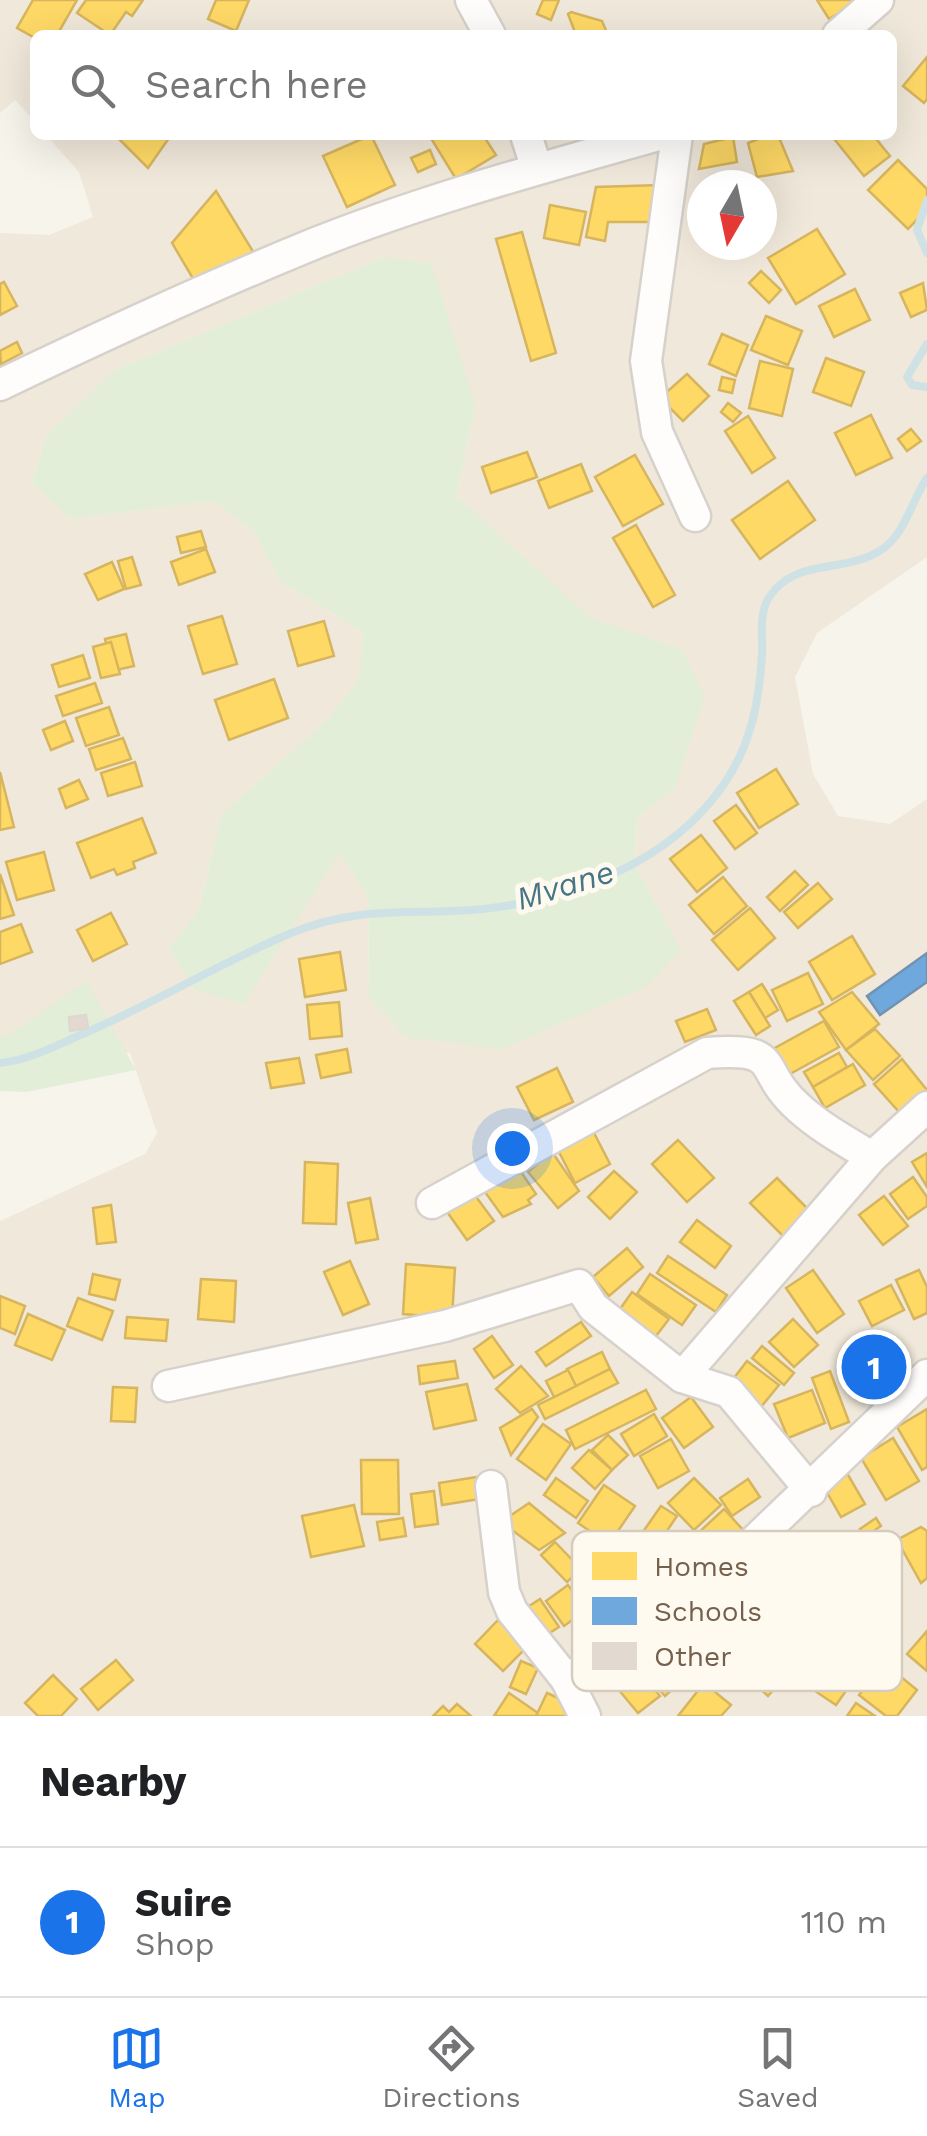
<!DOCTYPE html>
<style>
body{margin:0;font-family:"Work Sans",sans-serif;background:#f6f6f6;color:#202124}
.compass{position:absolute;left:687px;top:170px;width:90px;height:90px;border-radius:50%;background:#fff;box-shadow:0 10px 40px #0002;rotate:189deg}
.you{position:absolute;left:512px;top:1148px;width:35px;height:35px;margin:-25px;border:8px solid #fff;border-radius:50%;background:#1a73e8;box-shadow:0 0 0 15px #1a73e833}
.badge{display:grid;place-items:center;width:65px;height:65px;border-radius:50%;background:#1a73e8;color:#fff;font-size:32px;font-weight:700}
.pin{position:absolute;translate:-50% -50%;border:5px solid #fff;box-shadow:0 2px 10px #0006}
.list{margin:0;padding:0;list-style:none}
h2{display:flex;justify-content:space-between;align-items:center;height:130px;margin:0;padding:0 40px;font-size:42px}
h2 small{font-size:32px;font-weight:400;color:#757577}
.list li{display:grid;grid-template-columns:65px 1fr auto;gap:30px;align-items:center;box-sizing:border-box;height:150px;padding:0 40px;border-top:2px solid #e0e0e0}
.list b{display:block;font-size:38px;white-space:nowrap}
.list p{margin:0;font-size:32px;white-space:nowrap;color:#757577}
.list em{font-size:32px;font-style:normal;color:#757577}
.icon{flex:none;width:55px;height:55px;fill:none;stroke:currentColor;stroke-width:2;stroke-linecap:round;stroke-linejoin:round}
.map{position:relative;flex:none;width:927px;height:1716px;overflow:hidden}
.search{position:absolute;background:#fff;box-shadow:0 10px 40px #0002;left:30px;right:30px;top:30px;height:110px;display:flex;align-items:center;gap:25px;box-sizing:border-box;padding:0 35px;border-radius:15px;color:#757577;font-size:38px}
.sheet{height:280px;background:#fff}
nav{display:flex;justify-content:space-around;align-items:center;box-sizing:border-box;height:140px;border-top:2px solid #e0e0e0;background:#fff;font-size:28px;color:#757577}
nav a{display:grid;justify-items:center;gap:5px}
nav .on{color:#1a73e8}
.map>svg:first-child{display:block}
.residential{fill:#f0e8da;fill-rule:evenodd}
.green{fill:#e2eed8}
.homes{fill:#ffd966;stroke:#d6b55e;stroke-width:2.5}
.schools{fill:#6fa8dc;stroke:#7192b1;stroke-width:2.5}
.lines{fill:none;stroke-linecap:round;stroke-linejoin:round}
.stream{stroke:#cee2e6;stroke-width:8}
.building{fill:#e2dad1;stroke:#e0d8cf;stroke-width:2.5}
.minor-casing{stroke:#d6d1cb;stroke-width:35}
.minor{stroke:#fefdfc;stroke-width:30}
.labels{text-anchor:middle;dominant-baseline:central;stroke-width:10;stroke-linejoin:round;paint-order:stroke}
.water-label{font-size:32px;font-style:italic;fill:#487586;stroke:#fefaef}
.key{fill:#fefaef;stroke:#d5ccbe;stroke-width:2.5}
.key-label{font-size:28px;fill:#75604d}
</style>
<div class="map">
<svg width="927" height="1716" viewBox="0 0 927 1716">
<rect width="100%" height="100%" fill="#f7f4ec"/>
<path class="residential" d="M0,0H927V557L817,633L795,677L813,774L838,816L890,824L927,799V1716H0V1221L145,1154L157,1133L130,1053L0,1036V233L49,235L93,217L79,172L46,135H892V35H35V122L15,100L0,113ZM702,185H762V245H702ZM385,257L475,406L456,496L591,619L683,650L675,788L637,818L634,864L681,951L369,997L368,896L339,853L169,949L199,910L221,815L328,719L359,681L364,633L280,581L254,531L213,501L70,519L32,482L46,436L115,370Z"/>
<g class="green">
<polygon points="385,257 432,264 475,406 456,496 591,618 683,650 704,697 675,788 637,818 634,864 681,950 647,986 501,1049 406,1037 369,997 368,896 339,853 244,1004 196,991 169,948 199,910 221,815 328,719 358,681 364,633 280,581 254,531 213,501 70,519 32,482 46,436 115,370"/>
<polygon points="86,981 136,1070 26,1092 0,1091 0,1036 9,1036"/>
</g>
<g class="homes">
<polygon points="33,0 77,0 57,35 35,38 17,28"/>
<polygon points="86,0 143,0 132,16 126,12 110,35 77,13"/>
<polygon points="216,0 249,0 236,31 208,19"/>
<polygon points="543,0 559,0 551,20 537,14"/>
<polygon points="817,0 861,0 829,19"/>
<polygon points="571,12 602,21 608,35 576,35 568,14"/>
<polygon points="927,57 927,99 924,103 903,86"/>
<polygon points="115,135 167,135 169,138 148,168"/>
<polygon points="371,135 395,185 347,207 323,156"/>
<polygon points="440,135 483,135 496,155 456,179 432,140"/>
<polygon points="769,135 778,135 793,171 757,177 748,143"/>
<polygon points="831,135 873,135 890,156 864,176"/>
<polygon points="733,137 737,162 699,169 704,144"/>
<polygon points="430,150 436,164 418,172 411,158"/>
<polygon points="898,160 927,189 927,210 908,229 868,190"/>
<polygon points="660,185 659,222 608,222 605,241 586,237 596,187"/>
<polygon points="216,191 254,253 198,287 172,243"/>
<polygon points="550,205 586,212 579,245 544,238"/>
<polygon points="817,229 845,274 796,304 768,258"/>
<polygon points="522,232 556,353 531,361 496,239"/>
<polygon points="761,271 781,290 769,303 749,283"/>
<polygon points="4,282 17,306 0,315 0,284"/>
<polygon points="923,283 927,310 911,317 900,293"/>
<polygon points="855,289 870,320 834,337 819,306"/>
<polygon points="766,316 802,331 788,365 751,350"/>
<polygon points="722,334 748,345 736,376 709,364"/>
<polygon points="17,342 22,353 1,364 0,351"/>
<polygon points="826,358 864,372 851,406 813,392"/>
<polygon points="760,361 793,369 782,416 749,408"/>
<polygon points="687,374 709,396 683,421 660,398"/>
<polygon points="722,377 735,380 732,393 719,390"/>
<polygon points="728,403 741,413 733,422 721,412"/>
<polygon points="871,415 892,458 856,475 835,433"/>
<polygon points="748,416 775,458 752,473 725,431"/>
<polygon points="911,429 921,441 907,451 898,439"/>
<polygon points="527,452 537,477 491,493 482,467"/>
<polygon points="635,455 663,504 623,526 595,477"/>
<polygon points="581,464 592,491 549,508 538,481"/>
<polygon points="788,481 815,520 760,559 732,520"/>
<polygon points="636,525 675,595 653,607 613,538"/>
<polygon points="201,531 206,547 181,553 177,537"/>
<polygon points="206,549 215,572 179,585 171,562"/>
<polygon points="132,557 141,585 126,589 118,561"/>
<polygon points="112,562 124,589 98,600 85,574"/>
<polygon points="222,616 237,664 203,674 188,626"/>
<polygon points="324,621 334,656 298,666 288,631"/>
<polygon points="126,634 134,666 112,671 105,639"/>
<polygon points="111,642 120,674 101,678 93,647"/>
<polygon points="83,655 90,678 59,687 52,665"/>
<polygon points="274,679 288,718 229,740 215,700"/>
<polygon points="95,683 102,703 63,716 56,696"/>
<polygon points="109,707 119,735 86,746 76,718"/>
<polygon points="65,721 73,741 51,750 43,730"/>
<polygon points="123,738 131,759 96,770 89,749"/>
<polygon points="135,762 142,786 108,796 101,773"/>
<polygon points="776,769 798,804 759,828 737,793"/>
<polygon points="0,772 14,827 0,830"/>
<polygon points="79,780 88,799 66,808 59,789"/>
<polygon points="736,805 757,833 735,849 714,821"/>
<polygon points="142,818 156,853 133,862 135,868 117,875 114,869 91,878 77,843"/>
<polygon points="701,835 727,868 697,892 670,859"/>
<polygon points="44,852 54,890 17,900 6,862"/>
<polygon points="795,871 808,885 780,911 767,897"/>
<polygon points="0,874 14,915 0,919"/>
<polygon points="723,877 747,906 714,934 689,905"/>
<polygon points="818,883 832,899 798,928 784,912"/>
<polygon points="750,908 775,938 738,970 712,940"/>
<polygon points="111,913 127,944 93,961 77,930"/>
<polygon points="21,924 32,952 0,964 0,932"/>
<polygon points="852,936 875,974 832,1000 809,962"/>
<polygon points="340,952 346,990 305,997 299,959"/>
<polygon points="808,973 823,1004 787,1021 772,990"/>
<polygon points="762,984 778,1010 765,1018 749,992"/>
<polygon points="749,992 770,1026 756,1035 734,1001"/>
<polygon points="852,992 879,1024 846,1050 819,1012"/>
<polygon points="339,1002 342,1036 310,1039 307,1005"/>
<polygon points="707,1009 716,1030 685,1042 676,1021"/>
<polygon points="824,1021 839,1047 788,1075 773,1049"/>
<polygon points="875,1029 900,1056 873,1080 846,1050"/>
<polygon points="347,1049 351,1072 321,1078 316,1055"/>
<polygon points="839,1053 847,1067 813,1087 804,1072"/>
<polygon points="299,1058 304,1083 271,1088 266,1063"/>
<polygon points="902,1059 927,1090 900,1113 874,1084"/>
<polygon points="853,1064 865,1085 825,1108 813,1087"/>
<polygon points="557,1068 573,1102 534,1120 517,1087"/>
<polygon points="593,1131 610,1164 575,1183 558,1150"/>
<polygon points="678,1140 714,1178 687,1202 652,1164"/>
<polygon points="552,1152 579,1191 558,1208 528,1172"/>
<polygon points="927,1153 927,1187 912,1162"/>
<polygon points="305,1162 338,1164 336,1224 303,1223"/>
<polygon points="525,1169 521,1172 536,1194 528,1200 531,1204 503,1217 480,1185"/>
<polygon points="614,1171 637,1192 610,1219 588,1197"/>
<polygon points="913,1177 927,1197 927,1206 908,1219 890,1194"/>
<polygon points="777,1178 810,1211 783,1236 750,1203"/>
<polygon points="471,1190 494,1221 467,1240 445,1209"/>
<polygon points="884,1196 908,1226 883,1245 859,1215"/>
<polygon points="370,1198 378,1239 356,1243 348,1203"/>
<polygon points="111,1205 116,1242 97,1244 93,1208"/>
<polygon points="697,1220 731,1246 715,1268 680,1242"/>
<polygon points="627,1248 643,1267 609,1296 593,1277"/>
<polygon points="668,1256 727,1295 716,1312 657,1273"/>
<polygon points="350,1261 369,1304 343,1315 324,1272"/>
<polygon points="406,1264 455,1268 452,1318 403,1314"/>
<polygon points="813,1270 844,1314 817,1333 786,1288"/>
<polygon points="919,1270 927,1287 927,1313 914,1319 896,1280"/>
<polygon points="93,1274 120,1280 115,1300 89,1294"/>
<polygon points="650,1274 696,1305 682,1325 637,1294"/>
<polygon points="201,1279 236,1281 234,1322 198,1319"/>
<polygon points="891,1285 904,1310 872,1326 859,1301"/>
<polygon points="632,1292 669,1319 656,1336 620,1309"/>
<polygon points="0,1296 25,1306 15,1334 0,1328"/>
<polygon points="78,1298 113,1311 102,1340 67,1326"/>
<polygon points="28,1314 65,1330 52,1360 15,1345"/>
<polygon points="127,1317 168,1320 166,1341 125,1338"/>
<polygon points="793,1319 818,1345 794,1367 769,1342"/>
<polygon points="581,1322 591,1336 546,1366 536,1352"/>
<polygon points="492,1336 513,1365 494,1378 474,1349"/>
<polygon points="762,1346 794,1373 784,1385 752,1358"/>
<polygon points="602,1352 610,1369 576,1386 567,1369"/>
<polygon points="455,1361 458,1378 420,1384 418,1366"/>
<polygon points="747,1361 779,1385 761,1407 730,1383"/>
<polygon points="521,1366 548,1396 520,1413 496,1389"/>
<polygon points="610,1369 618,1383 545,1419 538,1405"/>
<polygon points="568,1370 576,1386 554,1397 546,1381"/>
<polygon points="830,1371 849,1422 831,1429 812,1378"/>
<polygon points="467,1384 476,1420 434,1429 426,1392"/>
<polygon points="113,1387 137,1388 135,1422 111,1421"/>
<polygon points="646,1390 656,1409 575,1449 566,1430"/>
<polygon points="812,1390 825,1423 788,1438 774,1404"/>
<polygon points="691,1397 713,1427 684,1448 662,1418"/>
<polygon points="532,1409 538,1417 511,1455 500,1428"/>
<polygon points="927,1409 927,1467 922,1470 897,1427"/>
<polygon points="654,1414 667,1436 634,1456 621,1434"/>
<polygon points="543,1424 571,1444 546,1480 517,1459"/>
<polygon points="608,1435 628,1455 612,1470 592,1450"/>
<polygon points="893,1438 919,1481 886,1500 861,1458"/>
<polygon points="671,1439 689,1471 658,1488 640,1456"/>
<polygon points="589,1450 612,1470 595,1489 572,1468"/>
<polygon points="361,1460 398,1460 399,1514 362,1514"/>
<polygon points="844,1468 865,1504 841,1517 821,1482"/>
<polygon points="483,1476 486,1498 442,1505 439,1483"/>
<polygon points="556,1478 588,1501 576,1518 544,1495"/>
<polygon points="694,1478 721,1505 694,1530 668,1503"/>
<polygon points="748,1479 760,1497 732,1516 720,1498"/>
<polygon points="604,1485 635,1506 609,1544 578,1523"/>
<polygon points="434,1491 438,1524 415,1527 411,1494"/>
<polygon points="529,1503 565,1533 539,1550 501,1522"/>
<polygon points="354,1505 364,1546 311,1557 302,1516"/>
<polygon points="661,1506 677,1516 656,1547 640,1536"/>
<polygon points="724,1509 745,1532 716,1559 695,1536"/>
<polygon points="403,1518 406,1536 380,1540 377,1522"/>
<polygon points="876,1518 881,1526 866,1536 860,1529"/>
<polygon points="921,1527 927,1531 927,1578 921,1583 897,1540"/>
<polygon points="555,1542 581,1569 567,1582 541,1555"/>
<polygon points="568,1585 586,1610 564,1626 546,1601"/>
<polygon points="540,1599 559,1627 545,1636 526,1608"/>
<polygon points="498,1620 526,1648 503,1671 475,1644"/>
<polygon points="927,1631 927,1671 907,1654"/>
<polygon points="782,1633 805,1654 768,1696 749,1679 757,1671 752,1667"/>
<polygon points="668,1644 693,1671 665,1696 641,1669"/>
<polygon points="116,1660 133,1680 98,1710 81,1689"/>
<polygon points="521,1661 538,1668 526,1694 510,1687"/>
<polygon points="884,1663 917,1690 897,1716 886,1716 859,1695"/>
<polygon points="639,1671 660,1696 638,1713 618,1689"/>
<polygon points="828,1673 848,1688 836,1705 815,1691"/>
<polygon points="53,1675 77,1699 61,1716 38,1716 25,1703"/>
<polygon points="704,1683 731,1705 721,1716 678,1716"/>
<polygon points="509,1693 538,1713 536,1716 494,1716"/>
<polygon points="547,1693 576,1706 572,1716 536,1716"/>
<polygon points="856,1703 875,1716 847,1716"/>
<polygon points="457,1704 471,1716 433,1716 443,1706 449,1712"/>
</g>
<polygon class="schools" points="927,953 927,982 880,1015 867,996"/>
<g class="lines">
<g class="stream">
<polyline points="927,200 917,230 927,253"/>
<polyline points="927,344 907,377 912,385 927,387"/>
<path d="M0,1063C28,1060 53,1047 78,1036C150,1006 217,964 289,934C359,904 412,916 483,909C573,899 671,862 724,784C751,745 759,702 762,655C763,636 758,613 770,596C797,556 847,575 884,548C906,531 912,500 927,478"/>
</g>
</g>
<polygon class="building" points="86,1015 88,1028 70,1031 69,1017"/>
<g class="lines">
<g class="minor-casing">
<g id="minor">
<polyline points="471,0 490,35"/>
<polyline points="838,35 878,0"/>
<polyline points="526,135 537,169"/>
<polyline points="677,135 646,361 657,432 695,516"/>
<path d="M0,385C102,336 206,288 311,245C423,200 542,168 658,135"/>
<path d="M432,1203L707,1053C786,1047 754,1068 799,1108C821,1128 847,1142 872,1157"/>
<polyline points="682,1377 872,1157 927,1107"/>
<polyline points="168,1386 445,1326 579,1285 593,1307 682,1377 729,1392 811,1491"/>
<polyline points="491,1486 504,1592 512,1611 566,1679 585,1716"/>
<polyline points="566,1679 671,1621 927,1375"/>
</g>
</g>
<use href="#minor" class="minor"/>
</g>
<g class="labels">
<g class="water-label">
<text transform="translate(565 885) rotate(-17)">Mvane</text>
</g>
</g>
<rect x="572" y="1531" width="330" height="160" rx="15" class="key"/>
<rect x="592" y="1552" width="45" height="28" fill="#ffd966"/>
<rect x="592" y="1597" width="45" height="28" fill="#6fa8dc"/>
<rect x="592" y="1642" width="45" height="28" fill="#e2dad1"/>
<g class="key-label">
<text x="654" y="1576">Homes</text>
<text x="654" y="1621">Schools</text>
<text x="654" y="1666">Other</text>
</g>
</svg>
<svg class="compass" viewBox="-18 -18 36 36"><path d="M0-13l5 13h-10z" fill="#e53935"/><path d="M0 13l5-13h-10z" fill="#757577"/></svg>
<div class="you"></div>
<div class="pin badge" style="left:874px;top:1367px">1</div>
<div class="search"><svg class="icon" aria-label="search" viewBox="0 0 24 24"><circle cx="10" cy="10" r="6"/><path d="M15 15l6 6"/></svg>Search here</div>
</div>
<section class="sheet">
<h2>Nearby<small></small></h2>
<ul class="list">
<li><span class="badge">1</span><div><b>Suire</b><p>Shop</p></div><em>110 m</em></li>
</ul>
</section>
<nav>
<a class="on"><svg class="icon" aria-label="map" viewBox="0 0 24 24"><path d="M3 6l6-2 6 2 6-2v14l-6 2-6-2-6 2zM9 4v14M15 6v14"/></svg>Map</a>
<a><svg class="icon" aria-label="directions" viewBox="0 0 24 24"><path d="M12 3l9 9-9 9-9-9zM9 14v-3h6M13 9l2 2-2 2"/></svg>Directions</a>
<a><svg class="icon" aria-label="saved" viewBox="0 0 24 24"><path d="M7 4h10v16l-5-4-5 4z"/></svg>Saved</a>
</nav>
